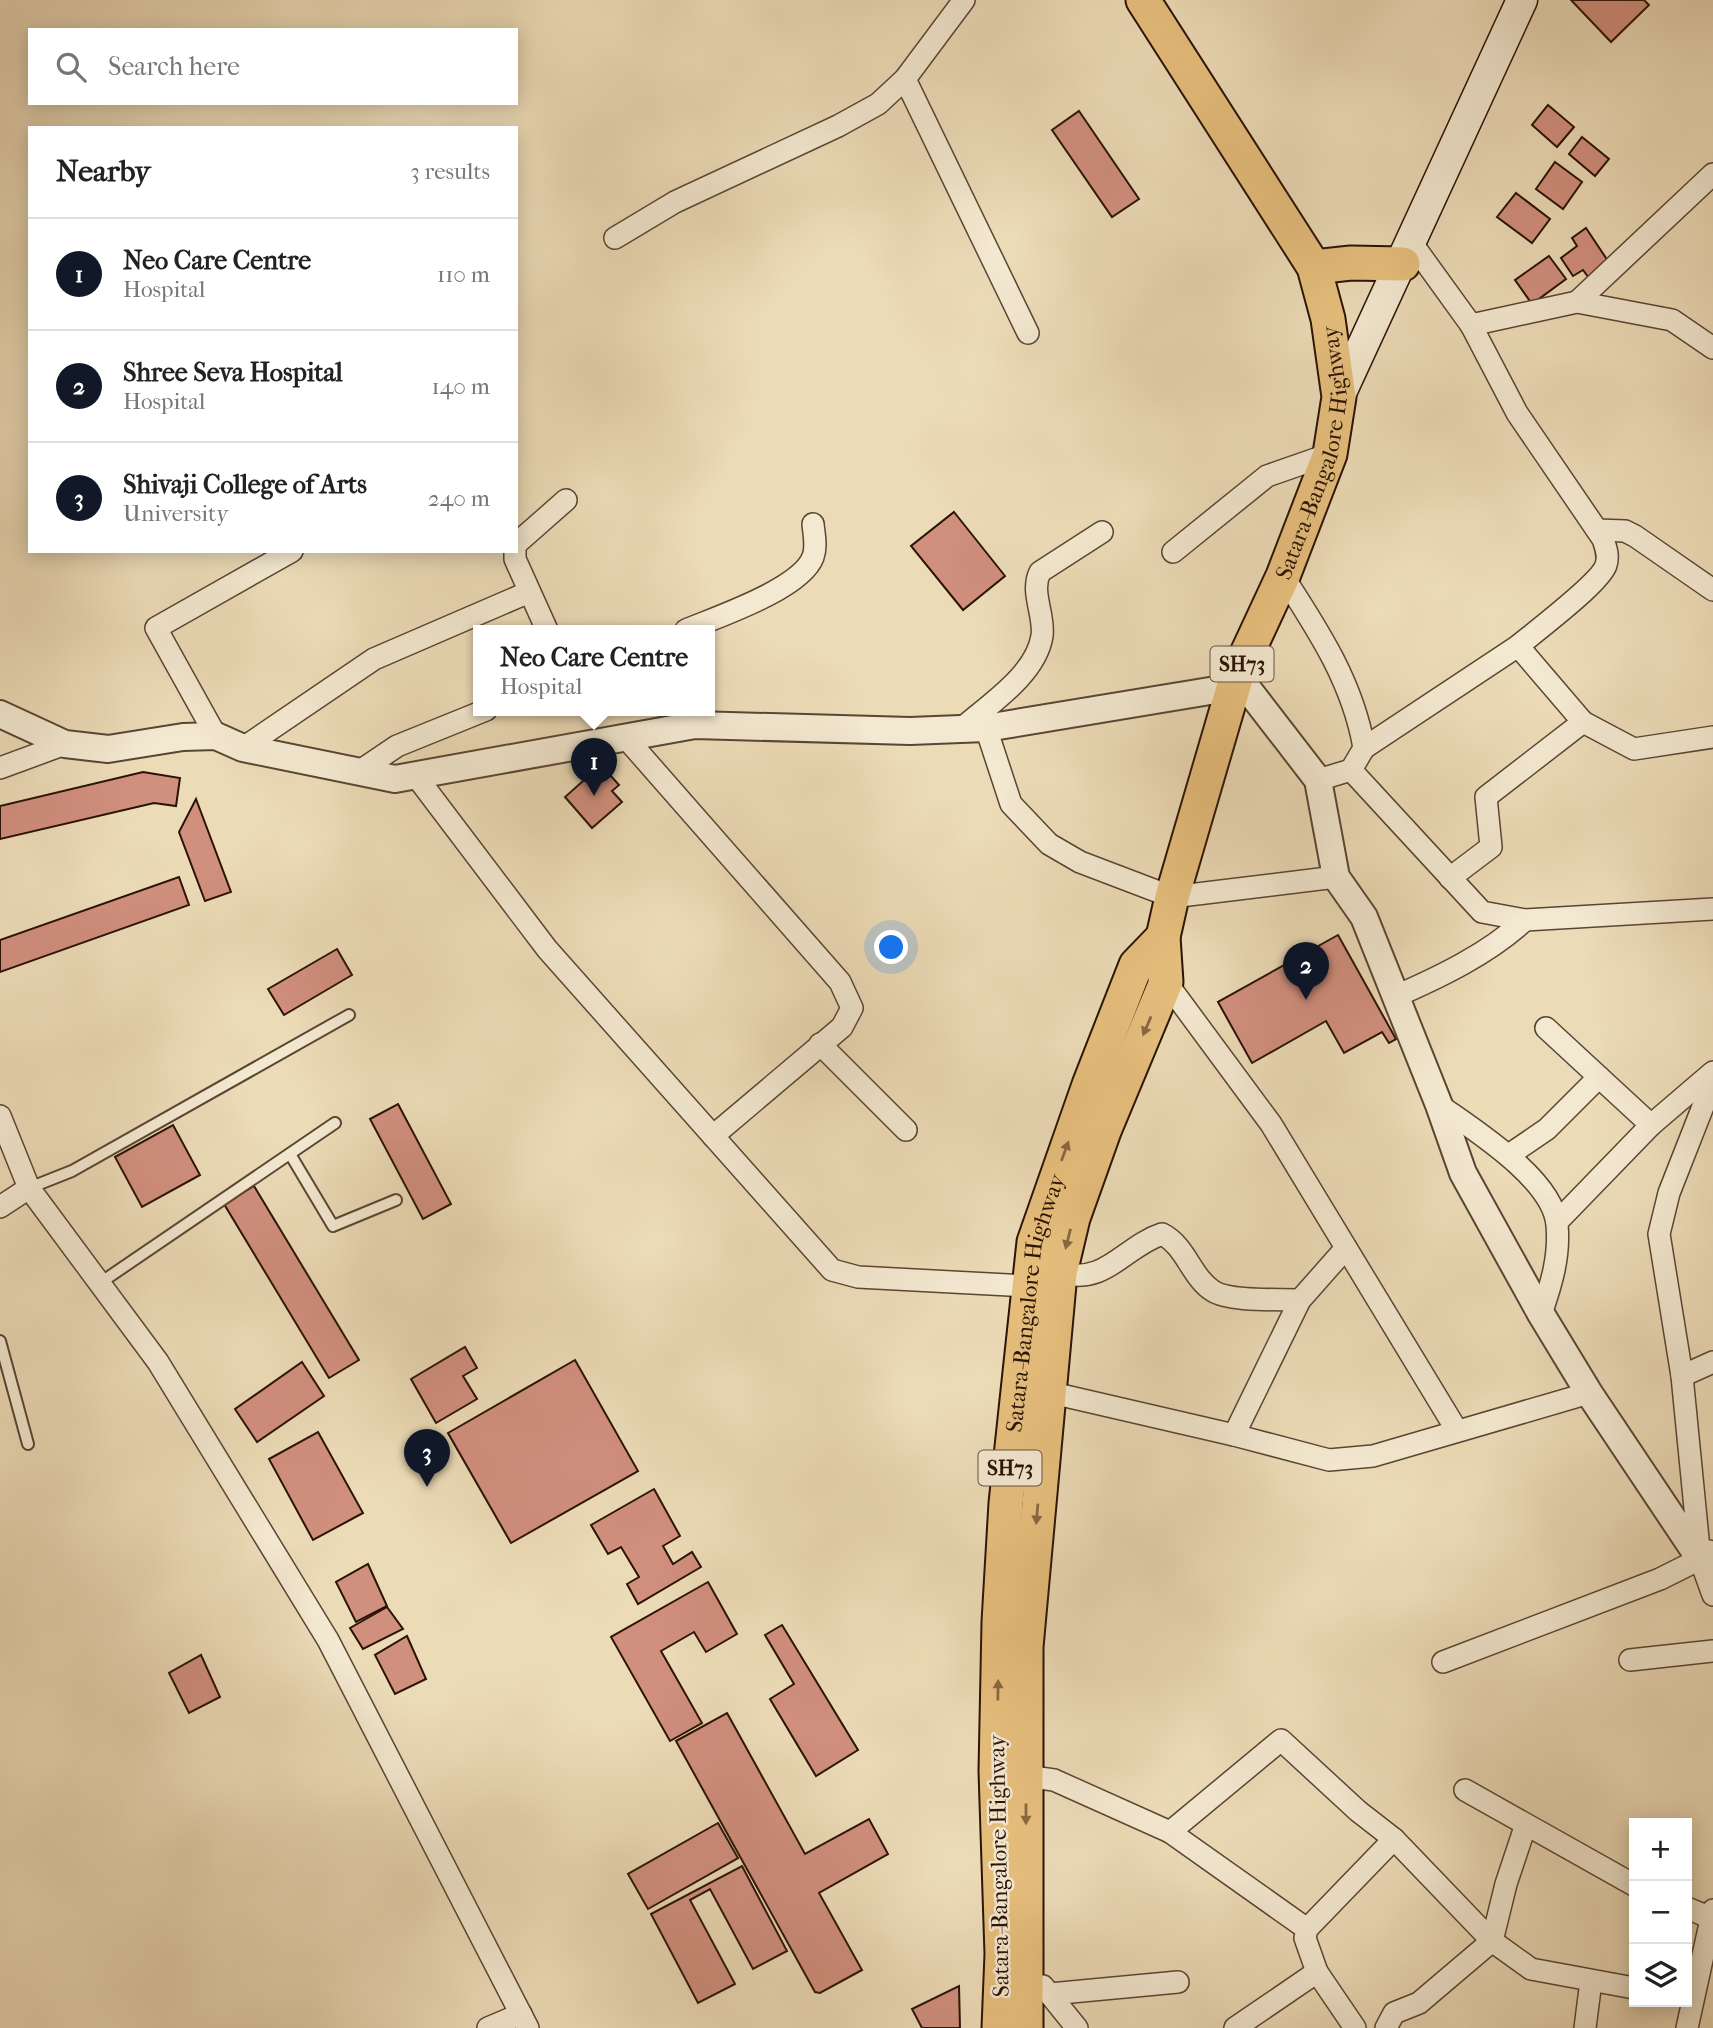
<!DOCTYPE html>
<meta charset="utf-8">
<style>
body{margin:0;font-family:"IM FELL French Canon",serif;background:#f6f6f6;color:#222}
.controls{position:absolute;right:21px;bottom:21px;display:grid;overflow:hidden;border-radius:0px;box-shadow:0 4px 18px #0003}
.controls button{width:63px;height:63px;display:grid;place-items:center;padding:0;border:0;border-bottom:2px solid #e0e0e0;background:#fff;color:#222;font:35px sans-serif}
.you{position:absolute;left:892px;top:948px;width:24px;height:24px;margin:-18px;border:5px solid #fff;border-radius:50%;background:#1a73e8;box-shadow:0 0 0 10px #1a73e833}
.badge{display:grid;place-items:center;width:46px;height:46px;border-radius:50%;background:#111827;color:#fff;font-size:23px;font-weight:700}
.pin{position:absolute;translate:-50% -58px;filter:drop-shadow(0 2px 4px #0008)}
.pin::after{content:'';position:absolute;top:37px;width:24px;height:21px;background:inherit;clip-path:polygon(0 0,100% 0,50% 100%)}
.popup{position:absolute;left:473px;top:625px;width:242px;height:91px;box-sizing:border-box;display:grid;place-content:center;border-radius:0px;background:#fff;filter:drop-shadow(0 2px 5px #0005);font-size:23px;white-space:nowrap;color:#767676}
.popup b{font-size:26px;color:#222}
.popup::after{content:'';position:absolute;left:50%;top:100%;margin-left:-14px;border:14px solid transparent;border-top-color:#fff}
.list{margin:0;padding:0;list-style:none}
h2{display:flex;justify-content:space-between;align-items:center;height:91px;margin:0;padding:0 28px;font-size:30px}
h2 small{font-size:23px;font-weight:400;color:#767676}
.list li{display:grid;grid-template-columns:46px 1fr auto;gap:21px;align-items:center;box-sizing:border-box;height:112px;padding:0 28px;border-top:2px solid #e0e0e0}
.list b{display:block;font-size:26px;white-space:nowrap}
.list p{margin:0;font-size:23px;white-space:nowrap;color:#767676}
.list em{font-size:23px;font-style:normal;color:#767676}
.icon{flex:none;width:38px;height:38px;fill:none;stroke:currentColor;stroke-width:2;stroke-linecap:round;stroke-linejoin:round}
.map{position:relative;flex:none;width:1713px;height:2028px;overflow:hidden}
.search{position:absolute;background:#fff;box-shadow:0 4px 18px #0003;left:28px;top:28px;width:490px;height:77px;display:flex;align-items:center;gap:18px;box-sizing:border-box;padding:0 24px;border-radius:0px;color:#767676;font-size:26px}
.panel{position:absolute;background:#fff;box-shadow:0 4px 18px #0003;left:28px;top:126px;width:490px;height:427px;border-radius:0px}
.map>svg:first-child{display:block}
.building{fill:#d18f7e;stroke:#2a1307;stroke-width:2}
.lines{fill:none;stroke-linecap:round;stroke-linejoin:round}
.service-casing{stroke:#5a4533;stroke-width:14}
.minor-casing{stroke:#5a4533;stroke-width:24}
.tertiary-casing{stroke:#5a4533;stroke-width:30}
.secondary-casing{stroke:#2a1307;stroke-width:33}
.primary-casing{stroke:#2a1307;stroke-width:37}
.service{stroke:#f3e8d0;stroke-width:10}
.minor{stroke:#f3e8d0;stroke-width:21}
.tertiary{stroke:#f3e8d0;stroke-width:26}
.secondary{stroke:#f3e8d0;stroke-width:30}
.primary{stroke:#e6be7c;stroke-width:33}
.oneway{fill:#886842}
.labels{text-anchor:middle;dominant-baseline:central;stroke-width:5;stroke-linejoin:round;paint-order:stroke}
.shield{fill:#f3e8d0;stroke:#665343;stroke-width:2}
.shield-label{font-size:21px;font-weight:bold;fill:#2a1307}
.street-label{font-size:23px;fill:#2a1307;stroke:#f3e8d0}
</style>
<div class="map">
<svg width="1713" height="2028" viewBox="0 0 1713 2028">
<rect width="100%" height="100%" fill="#ecdbb7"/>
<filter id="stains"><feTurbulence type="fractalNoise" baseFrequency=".00286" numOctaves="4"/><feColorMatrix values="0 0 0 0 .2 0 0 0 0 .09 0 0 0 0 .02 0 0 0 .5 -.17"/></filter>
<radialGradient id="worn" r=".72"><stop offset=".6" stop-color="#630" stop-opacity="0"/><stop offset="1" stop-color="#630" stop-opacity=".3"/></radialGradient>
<g class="building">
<polygon points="1571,0 1644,0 1649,5 1611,42"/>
<polygon points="1548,105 1574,127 1557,147 1532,125"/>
<polygon points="1079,111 1139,199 1112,217 1052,130"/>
<polygon points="1582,137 1609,159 1595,176 1569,154"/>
<polygon points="1555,162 1582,182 1563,209 1536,189"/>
<polygon points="1516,193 1550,219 1532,243 1497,217"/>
<polygon points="1586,228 1612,267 1591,281 1583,270 1573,276 1561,258 1577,246 1572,238"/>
<polygon points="1549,256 1566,279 1532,304 1515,280"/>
<polygon points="954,512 1005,576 963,610 911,546"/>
<polygon points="601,765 619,785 612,791 622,802 592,828 565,797"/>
<polygon points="143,772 180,778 176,806 154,803 0,839 0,806"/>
<polygon points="196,799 231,892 205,901 179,832"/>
<polygon points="179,877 189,905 0,972 0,940"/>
<polygon points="1338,935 1396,1039 1389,1043 1382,1032 1344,1053 1326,1021 1252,1063 1218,1002"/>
<polygon points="337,949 352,975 284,1015 268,989"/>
<polygon points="398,1104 451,1204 423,1219 370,1119"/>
<polygon points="173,1125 200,1175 142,1207 115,1157"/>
<polygon points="254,1186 359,1360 329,1378 224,1204"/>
<polygon points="465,1347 477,1368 463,1376 477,1399 436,1423 411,1379"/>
<polygon points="575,1360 638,1471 511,1543 448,1433"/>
<polygon points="302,1362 324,1396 257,1442 235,1409"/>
<polygon points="318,1432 363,1513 313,1540 269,1459"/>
<polygon points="654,1489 680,1536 663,1546 673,1564 692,1552 701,1567 638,1604 627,1584 639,1577 621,1547 608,1554 591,1525"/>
<polygon points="368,1564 387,1606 356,1622 336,1582"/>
<polygon points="708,1582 737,1634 706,1652 694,1632 661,1651 702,1723 670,1741 611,1637"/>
<polygon points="387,1607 403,1629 363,1649 350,1628"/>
<polygon points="782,1625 858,1750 816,1776 770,1699 794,1684 765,1635"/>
<polygon points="407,1636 426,1679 395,1694 375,1655"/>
<polygon points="201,1655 220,1697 189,1713 169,1673"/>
<polygon points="727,1713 805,1854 869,1819 888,1854 819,1893 862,1970 820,1993 815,1992 676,1741"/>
<polygon points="718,1823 738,1858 648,1909 628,1874"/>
<polygon points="742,1866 787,1951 753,1969 710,1889 690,1900 735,1984 698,2003 651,1914"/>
<polygon points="959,1986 960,2028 922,2028 912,2009"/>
</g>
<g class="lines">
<g class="service-casing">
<g id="service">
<polyline points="290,1154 333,1226 396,1200"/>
<polyline points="29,1188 72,1171 349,1015"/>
<polyline points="100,1283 335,1123"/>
<polyline points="0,1341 28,1444"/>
</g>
</g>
<g class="minor-casing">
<g id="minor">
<polyline points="905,79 1028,333"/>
<polyline points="615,238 675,202 838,126 878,104 905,79 964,0"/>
<polyline points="1411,242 1471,325 1577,302 1672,320 1713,348"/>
<polyline points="1577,302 1713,174"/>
<path d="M1471,325L1517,413L1603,539C1606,548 1609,556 1606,565C1601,582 1535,632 1518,646L1583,722L1634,749L1713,737"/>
<polyline points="1597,530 1625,531 1635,536 1713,590"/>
<polyline points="516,544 566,500"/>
<polyline points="515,551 515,559 547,630"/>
<polyline points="1173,552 1267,476 1330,454"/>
<path d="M1283,576C1318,630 1353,683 1364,748L1351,770"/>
<path d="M686,630C717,617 801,589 813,557C817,546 814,535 813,524"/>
<polyline points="986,728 1011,804 1049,844 1080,862 1172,897 1336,877"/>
<path d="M961,729C988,705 1036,675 1042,636C1045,615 1030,592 1040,572L1102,532"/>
<polyline points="216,736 156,628 292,551"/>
<polyline points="626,738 840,982 852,1008 842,1027 713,1136"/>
<polyline points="243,748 374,659 529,592"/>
<polyline points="1364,748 1518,646"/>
<polyline points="0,768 65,744"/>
<polyline points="360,771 397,746 486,710"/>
<polyline points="416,776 547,949 832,1270 858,1277 1027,1286"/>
<polyline points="1318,780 1351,770 1482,912 1525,920 1713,909"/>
<polyline points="1450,878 1491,847 1486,797 1583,722"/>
<polyline points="1159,978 1166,982 1271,1124 1456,1429"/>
<path d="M1394,997C1440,977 1488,954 1525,920"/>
<polyline points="1546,1028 1651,1125"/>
<polyline points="820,1044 906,1130"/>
<polyline points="1713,1081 1669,1193 1659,1234 1682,1376 1700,1559 1713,1595"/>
<path d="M1439,1105C1474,1130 1553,1179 1557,1225C1560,1257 1551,1285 1541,1314"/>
<polyline points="0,1116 29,1188 158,1362 328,1640 528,2028"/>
<polyline points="1509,1155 1547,1129 1599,1077"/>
<polyline points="0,1207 29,1188"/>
<polyline points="1557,1222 1651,1125 1713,1072"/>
<path d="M1060,1273C1107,1285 1123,1247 1162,1234C1186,1246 1191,1277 1213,1291C1230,1302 1279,1299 1300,1300"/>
<polyline points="1682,1376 1713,1362"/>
<polyline points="1048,1392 1234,1435 1329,1460 1373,1456 1589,1393"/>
<polyline points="1234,1435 1300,1300 1346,1248"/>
<polyline points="1630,1660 1713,1651"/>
<polyline points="1443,1662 1660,1579 1700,1559 1709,1551"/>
<polyline points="1025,1776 1054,1780 1170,1832 1307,1929"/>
<polyline points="1465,1790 1634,1885"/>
<polyline points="1170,1832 1281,1740 1358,1811 1394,1839"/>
<polyline points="1687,1908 1711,1918"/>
<polyline points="1317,1972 1305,1938 1307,1929 1394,1839 1492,1941 1531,1969 1634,1988"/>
<polyline points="1043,1986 1077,2028"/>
<polyline points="1050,1994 1178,1982"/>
<polyline points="488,2028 521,2014"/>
<polyline points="1235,2028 1317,1972 1355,2028"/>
<polyline points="1386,2028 1394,2013 1419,2003 1492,1941 1506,1884 1525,1827"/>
<polyline points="1585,2028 1591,1981"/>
<polyline points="1687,2028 1713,1910"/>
</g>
</g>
<g class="tertiary-casing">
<g id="tertiary">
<polyline points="1237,675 1318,780 1336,877 1364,917 1439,1105 1463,1173 1541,1314 1589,1393 1700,1559 1713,1572"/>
<polyline points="0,714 65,744 108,749 183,737 216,736 243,748 395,779 695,725 910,731 986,728 1234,687"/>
</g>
</g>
<g class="secondary-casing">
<polyline id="secondary" points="1339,397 1522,0"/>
</g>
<g class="primary-casing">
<g id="primary">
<polyline points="1314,267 1351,263 1403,264"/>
<path id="s1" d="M999,2028L1002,1954L996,1771L999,1622L1006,1503L1034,1242L1089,1085L1136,965L1163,937"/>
<path id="s2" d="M1026,2028V1647L1060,1273L1073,1218L1104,1131L1166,982L1163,937L1172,897L1237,675L1283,576L1330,454L1339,397L1328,319L1314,267L1143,0"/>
</g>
</g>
<use href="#service" class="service"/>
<use href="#minor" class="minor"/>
<use href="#tertiary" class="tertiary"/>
<use href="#secondary" class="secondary"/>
<use href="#primary" class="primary"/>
</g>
<defs><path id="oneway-solid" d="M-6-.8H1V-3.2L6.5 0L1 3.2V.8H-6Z" transform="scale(1.75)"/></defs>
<g class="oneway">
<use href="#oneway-solid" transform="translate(1147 1026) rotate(113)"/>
<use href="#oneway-solid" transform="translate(1065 1151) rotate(-70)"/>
<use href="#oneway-solid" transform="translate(1068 1239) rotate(104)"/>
<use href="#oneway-solid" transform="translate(1037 1514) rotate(95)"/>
<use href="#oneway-solid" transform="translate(998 1690) rotate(-89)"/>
<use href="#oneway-solid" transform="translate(1026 1814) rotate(90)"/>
</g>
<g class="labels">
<g class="shield">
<rect x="1210.5" y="646.5" width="63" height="35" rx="5"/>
<rect x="978.5" y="1450.5" width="63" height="35" rx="5"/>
</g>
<g class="shield-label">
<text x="1242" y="664">SH73</text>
<text x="1010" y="1468">SH73</text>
</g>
<g class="street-label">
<text stroke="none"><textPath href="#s2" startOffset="1622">Satara-Bangalore Highway</textPath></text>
<text stroke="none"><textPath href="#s1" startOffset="728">Satara-Bangalore Highway</textPath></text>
<text transform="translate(999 1866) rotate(-91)">Satara-Bangalore Highway</text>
</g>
</g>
<rect width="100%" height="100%" filter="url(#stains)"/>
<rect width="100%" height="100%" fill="url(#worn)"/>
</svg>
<div class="controls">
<button>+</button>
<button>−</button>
<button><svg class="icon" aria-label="layers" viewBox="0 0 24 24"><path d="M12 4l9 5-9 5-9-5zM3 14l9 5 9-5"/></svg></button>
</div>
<div class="you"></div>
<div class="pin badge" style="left:594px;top:796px">1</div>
<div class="popup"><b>Neo Care Centre</b>Hospital</div>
<div class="pin badge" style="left:1306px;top:1000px">2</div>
<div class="pin badge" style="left:427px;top:1487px">3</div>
<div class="search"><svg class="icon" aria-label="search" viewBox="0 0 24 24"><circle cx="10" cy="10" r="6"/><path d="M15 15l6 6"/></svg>Search here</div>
<section class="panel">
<h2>Nearby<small>3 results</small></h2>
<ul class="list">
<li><span class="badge">1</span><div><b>Neo Care Centre</b><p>Hospital</p></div><em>110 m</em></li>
<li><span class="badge">2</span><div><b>Shree Seva Hospital</b><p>Hospital</p></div><em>140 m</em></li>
<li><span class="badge">3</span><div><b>Shivaji College of Arts</b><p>University</p></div><em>240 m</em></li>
</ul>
</section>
</div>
